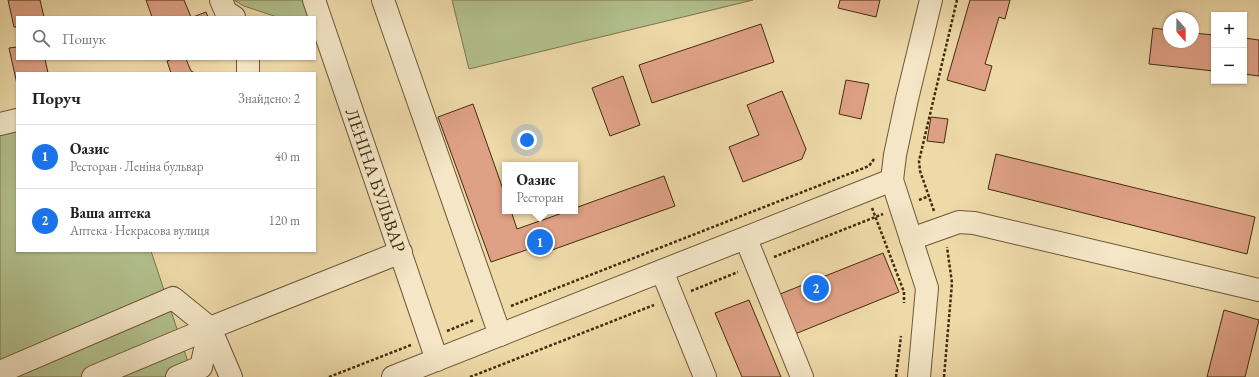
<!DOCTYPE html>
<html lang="uk">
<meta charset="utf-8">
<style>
body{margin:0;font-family:"EB Garamond",serif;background:#f6f6f6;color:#222}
.controls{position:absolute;right:12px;top:12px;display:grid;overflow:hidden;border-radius:0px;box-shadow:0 1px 3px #0004}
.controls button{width:36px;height:36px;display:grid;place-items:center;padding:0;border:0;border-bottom:1px solid #e0e0e0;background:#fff;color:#222;font:20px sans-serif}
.compass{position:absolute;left:1163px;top:12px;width:36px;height:36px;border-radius:50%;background:#fff;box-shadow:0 1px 3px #0004;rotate:159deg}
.you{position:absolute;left:527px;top:140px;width:14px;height:14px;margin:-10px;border:3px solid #fff;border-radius:50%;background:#1a73e8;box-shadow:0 0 0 6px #1a73e833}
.badge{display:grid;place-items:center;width:26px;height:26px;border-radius:50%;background:#1a73e8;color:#fff;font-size:13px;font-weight:700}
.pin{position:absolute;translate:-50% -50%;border:2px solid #fff;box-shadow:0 1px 4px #0006}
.popup{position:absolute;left:502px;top:162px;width:76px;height:52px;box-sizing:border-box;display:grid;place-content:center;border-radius:0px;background:#fff;filter:drop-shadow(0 1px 3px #0005);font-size:13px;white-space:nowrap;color:#767676}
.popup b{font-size:15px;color:#222}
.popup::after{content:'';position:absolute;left:50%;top:100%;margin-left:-8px;border:8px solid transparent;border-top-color:#fff}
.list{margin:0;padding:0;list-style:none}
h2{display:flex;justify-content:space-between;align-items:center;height:52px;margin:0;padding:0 16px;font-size:17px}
h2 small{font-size:13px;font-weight:400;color:#767676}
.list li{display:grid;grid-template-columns:26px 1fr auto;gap:12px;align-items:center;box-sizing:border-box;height:64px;padding:0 16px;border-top:1px solid #e0e0e0}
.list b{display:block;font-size:15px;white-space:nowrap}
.list p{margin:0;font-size:13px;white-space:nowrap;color:#767676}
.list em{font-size:13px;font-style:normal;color:#767676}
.icon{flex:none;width:22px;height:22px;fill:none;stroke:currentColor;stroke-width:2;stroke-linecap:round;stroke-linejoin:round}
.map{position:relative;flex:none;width:1259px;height:377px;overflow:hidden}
.search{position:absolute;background:#fff;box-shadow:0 1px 3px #0004;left:16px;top:16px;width:300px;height:44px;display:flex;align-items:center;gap:10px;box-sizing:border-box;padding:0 14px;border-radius:0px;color:#767676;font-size:15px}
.panel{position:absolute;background:#fff;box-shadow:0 1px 3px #0004;left:16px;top:72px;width:300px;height:180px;border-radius:0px}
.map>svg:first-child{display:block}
.green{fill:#b2c08d;stroke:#7a764d}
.building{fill:#dfa186;stroke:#422d0d}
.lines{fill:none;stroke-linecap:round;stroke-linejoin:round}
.minor-casing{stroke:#6d5834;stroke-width:24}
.path{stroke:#422d0d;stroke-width:2.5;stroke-dasharray:3 2;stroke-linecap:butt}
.minor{stroke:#f4e6c7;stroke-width:22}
.labels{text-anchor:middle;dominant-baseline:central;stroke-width:4;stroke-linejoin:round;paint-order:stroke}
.street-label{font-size:18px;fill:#422d0d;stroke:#f4e6c7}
</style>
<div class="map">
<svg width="1259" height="377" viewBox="0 0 1259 377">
<rect width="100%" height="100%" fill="#eed9a9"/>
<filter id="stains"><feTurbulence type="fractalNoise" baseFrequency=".005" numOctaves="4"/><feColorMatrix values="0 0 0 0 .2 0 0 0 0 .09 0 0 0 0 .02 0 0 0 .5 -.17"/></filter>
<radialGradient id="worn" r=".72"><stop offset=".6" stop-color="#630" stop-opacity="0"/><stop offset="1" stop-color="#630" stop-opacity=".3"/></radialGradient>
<g class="green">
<polygon points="234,0 306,0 312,17 277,17 244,6"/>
<polygon points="452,0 753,0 469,69"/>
<polygon points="17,127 17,251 151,251 193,377 0,377 0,131"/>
</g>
<g class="building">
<polygon points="8,0 40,0 44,17 17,17 17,27 14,27"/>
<polygon points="146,0 184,0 191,17 152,17"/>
<polygon points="840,0 880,0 876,17 838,8"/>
<polygon points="970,0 1010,0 1005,19 999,17 985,64 992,66 985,91 947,80"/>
<polygon points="206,12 208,17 193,17"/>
<polygon points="761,24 774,62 652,103 639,65"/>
<polygon points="1153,28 1169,30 1169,42 1193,42 1193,33 1214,35 1214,71 1149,64"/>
<polygon points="1244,38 1259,40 1259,76 1244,74"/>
<polygon points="17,47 17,59 45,59 48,73 17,73 17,84 9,48"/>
<polygon points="172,59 186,59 191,71 195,73 171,73 167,61"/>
<polygon points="623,76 640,125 610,136 592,88"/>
<polygon points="846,80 869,84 861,119 839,114"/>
<polygon points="782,91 806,149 802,159 743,182 729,147 759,135 747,105"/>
<polygon points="473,104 505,195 505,211 511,211 517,229 568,211 575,211 575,208 664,176 675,206 538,255 535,247 491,262 438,117"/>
<polygon points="931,117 948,119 944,143 927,141"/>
<polygon points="996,154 1255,217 1247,254 988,189"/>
<polygon points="883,253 899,292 795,334 780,294"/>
<polygon points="749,300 781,377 742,377 715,313"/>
<polygon points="1224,310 1259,320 1245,377 1207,377"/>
</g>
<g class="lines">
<g class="minor-casing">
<g id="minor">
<polyline points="221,0 226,12 234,17"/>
<polyline points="314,0 437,360"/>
<polyline points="383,0 500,335"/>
<polyline points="248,59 248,73"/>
<polyline points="0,124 17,120"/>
<polyline points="746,239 802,377"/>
<polyline points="911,239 959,222 974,223 1259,290"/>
<polyline points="662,271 705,377"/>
<polyline points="0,372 173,298 210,328 201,367 177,377"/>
<polyline points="93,377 210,328"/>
<polyline points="231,377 210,328 401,252"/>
<polyline points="393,377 892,180"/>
<polyline points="919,377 927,288 892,180 895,155 907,99 931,0"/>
</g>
</g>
<g class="path">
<polyline points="919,200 929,196"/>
<polyline points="872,208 904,292 904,303"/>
<polyline points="934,211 920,171 919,161 957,0"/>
<polyline points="774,257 883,214"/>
<polyline points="691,291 738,272"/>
<polyline points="511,306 869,166 874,159"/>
<polyline points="447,331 474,320"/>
<polyline points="329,377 411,345"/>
<polyline points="470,377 654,305"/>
<polyline points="896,377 901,336"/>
<polyline points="944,377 952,283 947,247"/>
</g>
<use href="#minor" class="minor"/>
</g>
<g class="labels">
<g class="street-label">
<text transform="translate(376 180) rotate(71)">ЛЕНІНА БУЛЬВАР</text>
</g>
</g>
<rect width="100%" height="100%" filter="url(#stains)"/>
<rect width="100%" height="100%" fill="url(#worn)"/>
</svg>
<div class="controls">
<button>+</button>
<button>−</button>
</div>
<svg class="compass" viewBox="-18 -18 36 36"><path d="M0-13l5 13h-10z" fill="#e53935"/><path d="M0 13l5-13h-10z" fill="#767676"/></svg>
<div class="you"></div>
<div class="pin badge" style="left:540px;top:242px">1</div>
<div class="popup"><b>Оазис</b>Ресторан</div>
<div class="pin badge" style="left:816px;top:288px">2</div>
<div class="search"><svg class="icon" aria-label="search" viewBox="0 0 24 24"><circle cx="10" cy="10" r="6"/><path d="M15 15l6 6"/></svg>Пошук</div>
<section class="panel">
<h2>Поруч<small>Знайдено: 2</small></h2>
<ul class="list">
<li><span class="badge">1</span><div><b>Оазис</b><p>Ресторан · Леніна бульвар</p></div><em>40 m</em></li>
<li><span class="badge">2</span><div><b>Ваша аптека</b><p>Аптека · Некрасова вулиця</p></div><em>120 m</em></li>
</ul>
</section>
</div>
